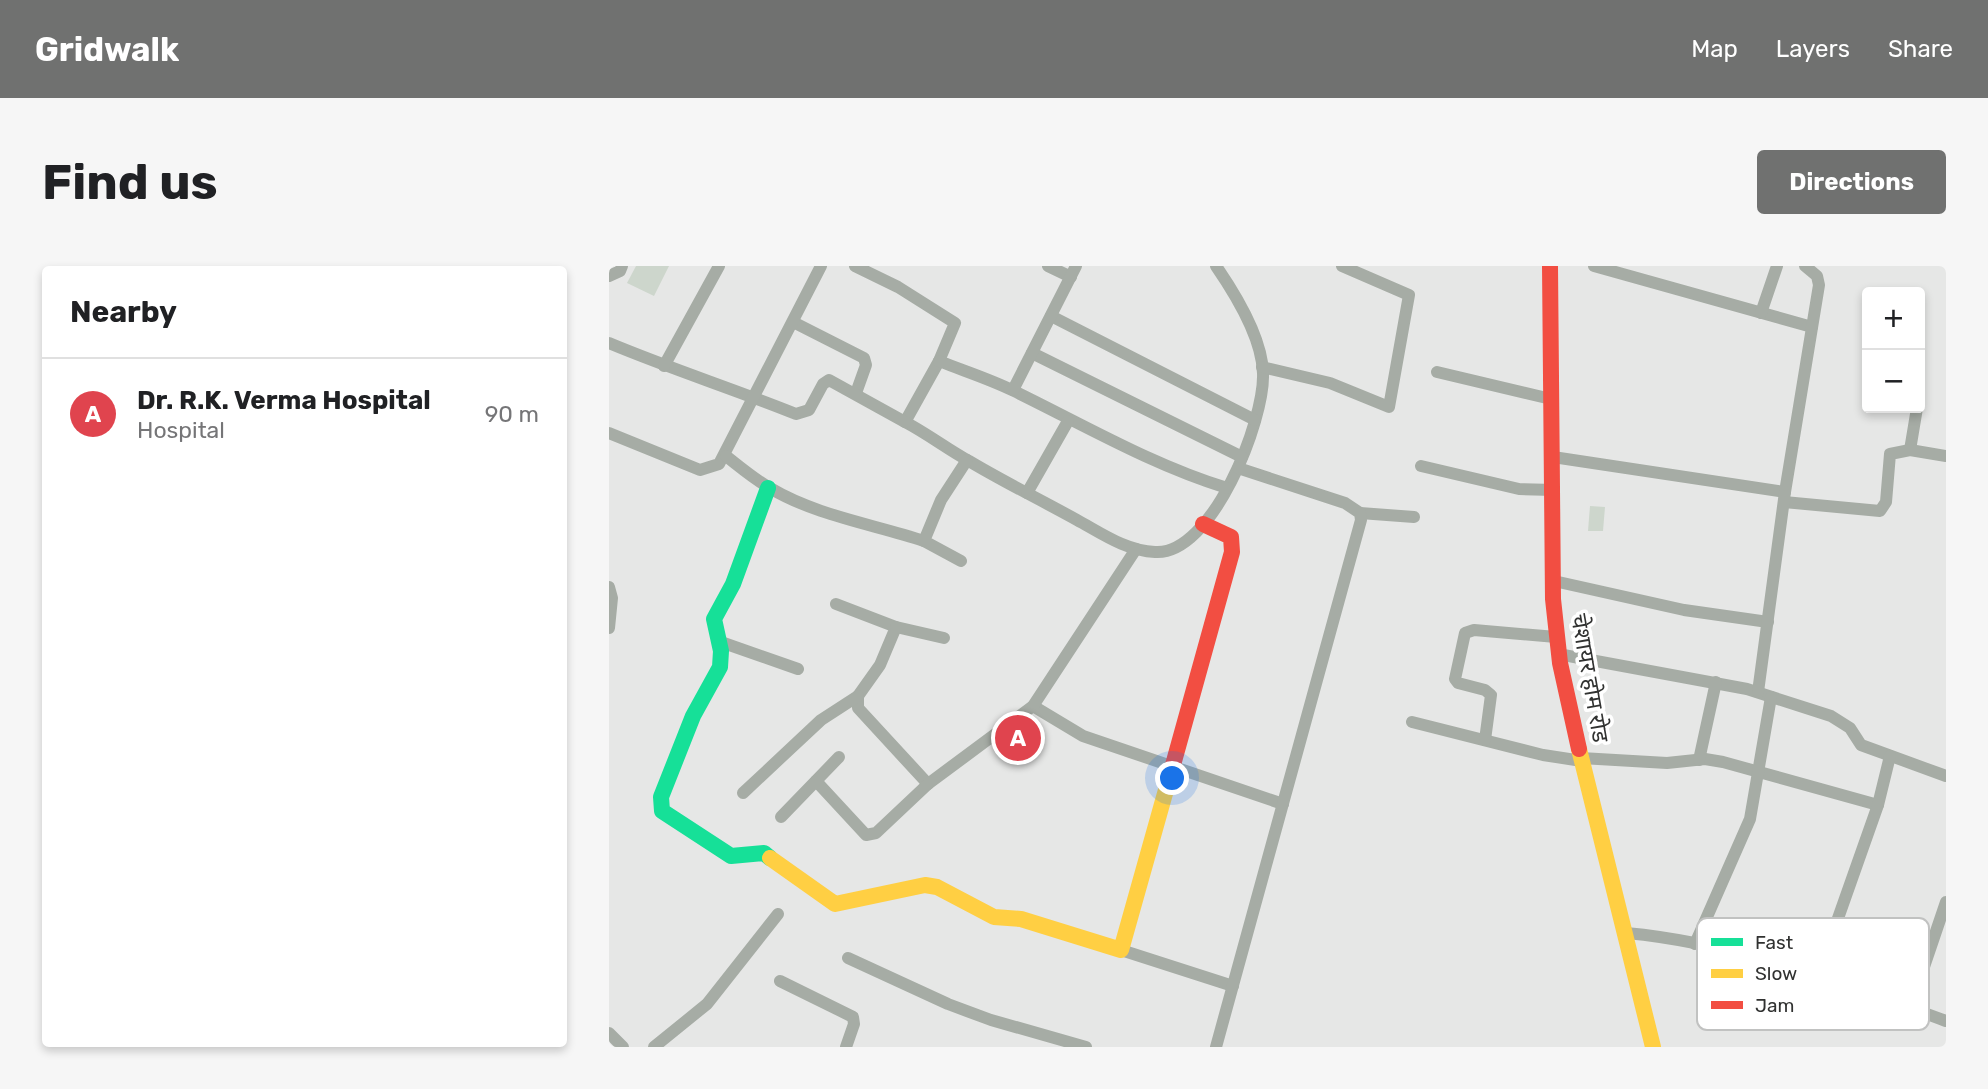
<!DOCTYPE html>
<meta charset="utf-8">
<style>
body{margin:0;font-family:Rubik,"Noto Sans Devanagari",sans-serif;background:#f6f6f6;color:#202124}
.controls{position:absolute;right:21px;top:21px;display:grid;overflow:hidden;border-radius:7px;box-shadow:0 4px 10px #0003}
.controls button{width:63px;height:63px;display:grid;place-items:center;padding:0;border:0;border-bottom:2px solid #e0e0e0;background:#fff;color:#202124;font:35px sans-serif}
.you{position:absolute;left:564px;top:513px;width:24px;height:24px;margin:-18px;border:5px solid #fff;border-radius:50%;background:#1a73e8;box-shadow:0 0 0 10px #1a73e833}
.badge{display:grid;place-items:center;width:46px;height:46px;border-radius:50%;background:#707170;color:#fff;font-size:23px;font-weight:700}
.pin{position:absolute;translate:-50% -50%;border:4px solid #fff;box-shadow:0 2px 7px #0006}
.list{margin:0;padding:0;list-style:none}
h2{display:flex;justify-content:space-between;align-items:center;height:91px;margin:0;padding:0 28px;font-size:30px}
h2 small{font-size:23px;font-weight:400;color:#757577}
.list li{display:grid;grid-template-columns:46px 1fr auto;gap:21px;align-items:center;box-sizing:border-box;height:112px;padding:0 28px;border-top:2px solid #e0e0e0}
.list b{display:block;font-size:26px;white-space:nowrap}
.list p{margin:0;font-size:23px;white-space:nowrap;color:#757577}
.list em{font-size:23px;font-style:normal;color:#757577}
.map{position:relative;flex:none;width:1337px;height:781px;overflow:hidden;border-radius:7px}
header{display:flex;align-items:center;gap:42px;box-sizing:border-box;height:98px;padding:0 35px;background:#707170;color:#fff}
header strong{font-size:33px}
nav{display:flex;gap:38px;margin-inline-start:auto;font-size:24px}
.intro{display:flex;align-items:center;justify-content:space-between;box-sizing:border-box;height:168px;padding:0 42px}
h1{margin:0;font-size:49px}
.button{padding:18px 32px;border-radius:7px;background:#707170;color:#fff;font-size:24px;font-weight:700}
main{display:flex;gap:42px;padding:0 42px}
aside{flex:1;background:#fff;border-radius:7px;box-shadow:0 4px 10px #0003}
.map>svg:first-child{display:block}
.building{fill:#cdd6cc}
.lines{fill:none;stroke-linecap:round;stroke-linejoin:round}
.street{stroke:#a6aca5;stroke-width:12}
.fast{stroke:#16e098;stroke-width:16}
.slow{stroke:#ffcf43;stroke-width:16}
.jam{stroke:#f24e42;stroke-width:16}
.labels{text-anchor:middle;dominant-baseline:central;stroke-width:7;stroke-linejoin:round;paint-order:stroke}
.street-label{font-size:23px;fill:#313231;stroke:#fff}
.key{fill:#fff;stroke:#c1c2c1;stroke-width:2}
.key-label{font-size:19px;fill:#313231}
</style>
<header>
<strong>Gridwalk</strong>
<nav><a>Map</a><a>Layers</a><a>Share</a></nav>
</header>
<div class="intro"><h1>Find us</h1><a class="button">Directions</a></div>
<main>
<aside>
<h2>Nearby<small></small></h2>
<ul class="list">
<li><span class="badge" style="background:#e0444e">A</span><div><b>Dr. R.K. Verma Hospital</b><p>Hospital</p></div><em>90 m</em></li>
</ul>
</aside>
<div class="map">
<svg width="1337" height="781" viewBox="0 0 1337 781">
<rect width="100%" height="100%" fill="#e6e7e6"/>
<g class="building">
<polygon points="27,0 60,0 45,30 18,17"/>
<polygon points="981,240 996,241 994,265 979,265"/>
<polygon points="410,461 431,482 419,494 396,472"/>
</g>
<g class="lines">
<g class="street">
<path d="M246,0L289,21L346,57L330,95L296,156C319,168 338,183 360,195C395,216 432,234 468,254C492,267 517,285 546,286C603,290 656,154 654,107C653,71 627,29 607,0"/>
<polyline points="439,0 462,11"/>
<polyline points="985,0 1203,61"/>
<polyline points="0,10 11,5 13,0"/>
<polyline points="1152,47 1168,0"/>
<polyline points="442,50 646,154"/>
<polyline points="184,56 255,92 257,99 247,127"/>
<path d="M0,77C62,103 125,123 187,148L200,144L214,118L220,114L296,156"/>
<polyline points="423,87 633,191"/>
<path d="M330,95C355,105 381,113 405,125C475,159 543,199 618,222"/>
<polyline points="55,100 110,0"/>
<polyline points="653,101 721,117 780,141 800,29 733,0"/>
<polyline points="828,106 942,133"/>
<polyline points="404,124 467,0"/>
<polyline points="0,167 91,204 110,198 212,0"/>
<polyline points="1301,184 1308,142"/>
<path d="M117,190C131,201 145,213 161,222C208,250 264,258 315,275"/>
<polyline points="944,191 1176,226"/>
<polyline points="812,200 910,223 945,224"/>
<polyline points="418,227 459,155"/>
<polyline points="1175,236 1271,245 1277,236 1281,188 1301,184 1337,190"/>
<polyline points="751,247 805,251"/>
<polyline points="352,295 315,275 332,234 358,194"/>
<polyline points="945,315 1075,344 1159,356"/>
<polyline points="0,321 3,332 0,362"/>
<polyline points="227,338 287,361 271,399 249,430 249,442 319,518"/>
<polyline points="287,361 335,372"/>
<polyline points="109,375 189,403"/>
<polyline points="949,388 1138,423 1222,450 1241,462 1252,479 1337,510"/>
<polyline points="1149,426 1176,226 1210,19 1208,10 1196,0"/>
<polyline points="424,440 474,470 674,538"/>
<polyline points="803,456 934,489 973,495"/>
<polyline points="876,474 882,429 876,424 849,417 846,413 856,367 865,364 947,371"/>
<polyline points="972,492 1058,497 1096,493 1114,496 1269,539"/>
<polyline points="1090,494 1107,416"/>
<polyline points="207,515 257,569 267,567 319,518 424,440 527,283"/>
<polyline points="134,527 212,454 249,430"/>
<polyline points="172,551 230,491"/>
<path d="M1017,667C1127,677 1234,717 1337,755"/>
<polyline points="1086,678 1141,553 1162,431"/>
<polyline points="512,684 624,720"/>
<polyline points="239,692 339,738 382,754 477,781"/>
<polyline points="1209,709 1269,539 1281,490"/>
<polyline points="171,715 244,751 245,758 237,781"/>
<polyline points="1301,742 1337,636"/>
<polyline points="0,767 14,781"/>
<polyline points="45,781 98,738 169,648"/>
<polyline points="607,781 752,254 751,247 736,237 629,202"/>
</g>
<polyline class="fast" points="159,222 124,318 105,353 112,385 111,401 84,450 52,531 53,545 122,590 155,587 161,592"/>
<g class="slow">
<polyline points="970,483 1044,781"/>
<polyline points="161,592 226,638 316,619 328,621 385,651 412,653 512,684 564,499"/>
</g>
<g class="jam">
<polyline points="941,0 944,333 951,397 970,483"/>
<polyline points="564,499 623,286 622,271 594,258"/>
</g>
</g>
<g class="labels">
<g class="street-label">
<text transform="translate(981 412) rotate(80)">चेशायर होम रोड</text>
</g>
</g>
<rect x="1088" y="652" width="232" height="112" rx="10" class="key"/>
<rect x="1102" y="672" width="32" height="8" fill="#16e098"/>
<rect x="1102" y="703" width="32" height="9" fill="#ffcf43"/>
<rect x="1102" y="735" width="32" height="8" fill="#f24e42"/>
<g class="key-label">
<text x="1146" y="683">Fast</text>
<text x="1146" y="714">Slow</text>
<text x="1146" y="746">Jam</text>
</g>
</svg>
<div class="controls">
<button>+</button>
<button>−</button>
</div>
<div class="you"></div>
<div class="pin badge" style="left:409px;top:472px;background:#e0444e">A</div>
</div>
</main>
